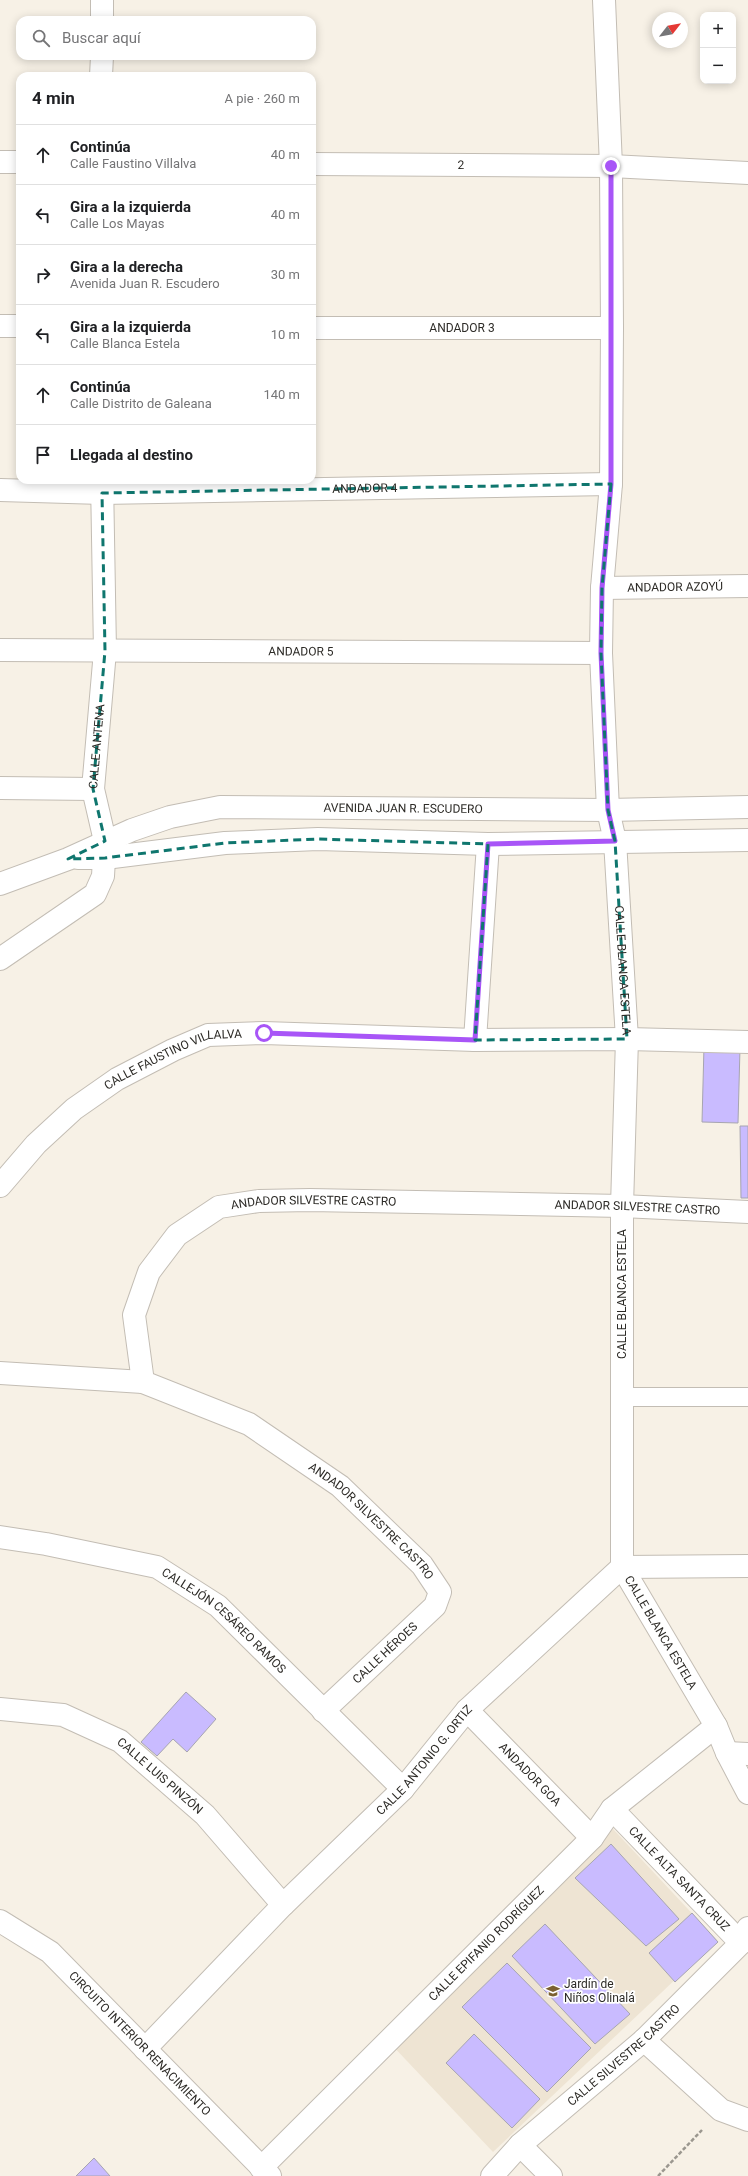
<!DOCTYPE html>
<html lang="es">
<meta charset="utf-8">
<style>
body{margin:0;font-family:Roboto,sans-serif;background:#f2f2f2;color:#202124}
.controls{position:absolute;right:12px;top:12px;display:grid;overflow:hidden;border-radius:8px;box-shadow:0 2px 10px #0003}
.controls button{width:36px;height:36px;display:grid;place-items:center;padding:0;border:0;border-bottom:1px solid #e0e0e0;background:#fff;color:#202124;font:20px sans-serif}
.compass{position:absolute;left:652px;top:12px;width:36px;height:36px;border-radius:50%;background:#fff;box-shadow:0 2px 10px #0003;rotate:59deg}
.stop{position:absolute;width:12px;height:12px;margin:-9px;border:3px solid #a855f7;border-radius:50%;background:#fff}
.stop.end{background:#a855f7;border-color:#fff;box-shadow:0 1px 4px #0008}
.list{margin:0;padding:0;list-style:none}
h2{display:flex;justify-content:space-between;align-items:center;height:52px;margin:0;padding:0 16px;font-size:17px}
h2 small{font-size:13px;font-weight:400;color:#757577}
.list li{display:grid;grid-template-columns:26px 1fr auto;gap:12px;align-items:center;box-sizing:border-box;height:60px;padding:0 16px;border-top:1px solid #e0e0e0}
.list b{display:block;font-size:15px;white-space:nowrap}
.list p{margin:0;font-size:13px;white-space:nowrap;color:#757577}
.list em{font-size:13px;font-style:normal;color:#757577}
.icon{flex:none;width:22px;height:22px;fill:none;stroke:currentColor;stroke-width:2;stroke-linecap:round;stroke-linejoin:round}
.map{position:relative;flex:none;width:748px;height:2176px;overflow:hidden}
.search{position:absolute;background:#fff;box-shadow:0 2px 10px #0003;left:16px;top:16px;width:300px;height:44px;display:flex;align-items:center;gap:10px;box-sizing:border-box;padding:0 14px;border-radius:12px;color:#757577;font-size:15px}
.panel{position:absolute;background:#fff;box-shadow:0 2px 10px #0003;left:16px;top:72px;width:300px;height:412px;border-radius:12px}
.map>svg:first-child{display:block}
.built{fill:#eee4d3}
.building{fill:#c9bbff;stroke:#a7a5b0}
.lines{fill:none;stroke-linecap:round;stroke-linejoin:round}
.lane-casing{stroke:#c3bdb4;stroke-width:20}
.street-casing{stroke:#c3bdb4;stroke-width:24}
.secondary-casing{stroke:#c3bdb4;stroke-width:24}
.path{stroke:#9b978f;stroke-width:2.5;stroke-dasharray:4 2;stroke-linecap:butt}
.lane{stroke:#fff;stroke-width:18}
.street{stroke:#fff;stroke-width:22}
.secondary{stroke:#fff;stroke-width:22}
.route{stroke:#a855f7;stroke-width:5}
.marked{fill:none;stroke:#0f766e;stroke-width:3;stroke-dasharray:8 5;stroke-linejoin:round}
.labels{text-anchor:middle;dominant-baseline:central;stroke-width:3.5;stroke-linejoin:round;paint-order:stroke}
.street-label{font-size:12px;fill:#2d2b27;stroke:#fff}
.poi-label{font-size:12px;fill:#2d2b27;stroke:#fff;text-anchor:start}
</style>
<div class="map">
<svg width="748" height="2176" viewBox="0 0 748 2176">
<rect width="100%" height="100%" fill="#f7f1e6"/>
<polygon class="built" points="613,1829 717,1940 493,2152 389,2042"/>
<g class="building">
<polygon points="704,1046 740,1048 738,1123 702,1122"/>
<polygon points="740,1126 748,1126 748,1198 741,1198"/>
<polygon points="186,1692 216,1719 187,1752 173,1739 157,1756 141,1742"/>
<polygon points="611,1844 679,1919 646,1946 575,1878"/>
<polygon points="692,1913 718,1942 675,1982 649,1953"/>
<polygon points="545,1924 630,2014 595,2044 512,1956"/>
<polygon points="507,1963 591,2048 547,2092 462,2007"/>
<polygon points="474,2034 540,2099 512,2128 446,2063"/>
<polygon points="94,2158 110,2176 76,2176"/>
</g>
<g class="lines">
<g class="lane-casing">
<polyline id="lane" points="623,1397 748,1397"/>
</g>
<g class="street-casing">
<g id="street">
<path id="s1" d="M604,0L611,166L612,328L611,484L602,588L601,653L608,810L615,841L627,1039L622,1206V1567L716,1726L727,1753L748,1793"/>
<polyline points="102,20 102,0"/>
<polyline points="101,76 102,56"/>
<polyline points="0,162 20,162"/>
<path id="s2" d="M312,164L611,166L748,173"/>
<polyline points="0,326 20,326"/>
<path id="s3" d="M312,328H612"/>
<path id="s4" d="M0,490L102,493L611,484"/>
<path id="s5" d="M602,588L748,586"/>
<path id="s6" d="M0,650L601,653"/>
<polyline points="0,788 93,789"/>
<path id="s7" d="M0,959L95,894L103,876L105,841L93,789L105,651L102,480"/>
<polyline points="475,1040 488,844"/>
<path id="s8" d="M0,1186L36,1144L74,1109L117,1079L173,1050L208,1035L264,1033L475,1040L627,1039L748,1042"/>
<path id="s9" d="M0,1373L143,1382L249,1424L340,1486L422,1565L440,1592L435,1606L323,1711"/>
<path id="s10" d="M143,1382L134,1315L149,1272L177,1235L219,1207L259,1201L310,1200L622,1206L748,1212"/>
<path id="s11" d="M0,1537L46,1544L157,1567L218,1606L403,1789"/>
<path id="s12" d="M0,1709L63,1715L120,1741L205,1815L283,1905"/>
<path id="s13" d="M467,1710L592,1838"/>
<polyline points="727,1753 748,1754"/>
<path id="s14" d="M612,1809L741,1943L748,1939"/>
<polyline points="644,2040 721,2110 748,2120"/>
<path id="s15" d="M145,2049L283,1905L403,1789L467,1710L622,1567L748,1566"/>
<polyline points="520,2145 551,2176"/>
<path id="s16" d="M261,2168L592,1838L612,1809L716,1726"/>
<path id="s17" d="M492,2176L520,2145L644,2040L741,1943L748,1928"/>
</g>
</g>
<g class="secondary-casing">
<g id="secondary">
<polyline points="78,858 105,858 225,843 318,839 488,844 748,840"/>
<path id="s18" d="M0,884L68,859L132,830L170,817L220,807L608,810L748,807"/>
<path id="s19" d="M0,1921L50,1952L270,2176"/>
</g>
</g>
<polyline class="path" points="658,2176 702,2130"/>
<use href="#lane" class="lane"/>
<use href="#street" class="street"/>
<use href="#secondary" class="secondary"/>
</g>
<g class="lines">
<polyline class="route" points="264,1033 475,1040 488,844 615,841 608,810 601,653 602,588 611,484 611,166"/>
</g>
<path class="marked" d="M611,484L602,588L601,653L608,810L615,841L627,1039L475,1040L488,844L318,839L225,843L105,858L68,859L105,841L93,789L105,651L102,493Z"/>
<defs>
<g id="school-bare" transform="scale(1.08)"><path d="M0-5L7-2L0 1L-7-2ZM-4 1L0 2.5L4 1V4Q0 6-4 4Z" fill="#7b6032" stroke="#fff" stroke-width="2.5" paint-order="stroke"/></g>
</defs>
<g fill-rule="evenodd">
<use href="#school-bare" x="553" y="1991"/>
</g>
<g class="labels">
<g class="street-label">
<text stroke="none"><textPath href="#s2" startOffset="149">2</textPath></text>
<text stroke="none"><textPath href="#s3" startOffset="150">ANDADOR 3</textPath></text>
<text stroke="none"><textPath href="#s4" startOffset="365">ANDADOR 4</textPath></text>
<text stroke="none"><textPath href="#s5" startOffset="73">ANDADOR AZOYÚ</textPath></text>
<text stroke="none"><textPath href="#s6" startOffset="301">ANDADOR 5</textPath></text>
<text stroke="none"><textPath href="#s7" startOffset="266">CALLE ANTENA</textPath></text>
<text stroke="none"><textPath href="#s18" startOffset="417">AVENIDA JUAN R. ESCUDERO</textPath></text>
<text stroke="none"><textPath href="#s1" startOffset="972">CALLE BLANCA ESTELA</textPath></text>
<text stroke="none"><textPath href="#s8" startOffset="220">CALLE FAUSTINO VILLALVA</textPath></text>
<text stroke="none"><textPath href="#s10" startOffset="305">ANDADOR SILVESTRE CASTRO</textPath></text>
<text stroke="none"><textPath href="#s10" startOffset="629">ANDADOR SILVESTRE CASTRO</textPath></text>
<text transform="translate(622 1294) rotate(-90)">CALLE BLANCA ESTELA</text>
<text stroke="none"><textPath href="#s9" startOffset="414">ANDADOR SILVESTRE CASTRO</textPath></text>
<text stroke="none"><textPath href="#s11" startOffset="246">CALLEJÓN CESÁREO RAMOS</textPath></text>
<text stroke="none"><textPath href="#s1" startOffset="1645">CALLE BLANCA ESTELA</textPath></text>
<text transform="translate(385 1653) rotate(-43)">CALLE HÉROES</text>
<text stroke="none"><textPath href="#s15" startOffset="402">CALLE ANTONIO G. ORTIZ</textPath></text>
<text stroke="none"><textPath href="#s13" startOffset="90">ANDADOR GOA</textPath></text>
<text stroke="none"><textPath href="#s12" startOffset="179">CALLE LUIS PINZÓN</textPath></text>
<text stroke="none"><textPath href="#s14" startOffset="97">CALLE ALTA SANTA CRUZ</textPath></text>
<text stroke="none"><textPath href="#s16" startOffset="318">CALLE EPIFANIO RODRÍGUEZ</textPath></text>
<text stroke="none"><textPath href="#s19" startOffset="187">CIRCUITO INTERIOR RENACIMIENTO</textPath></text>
<text stroke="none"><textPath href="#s17" startOffset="179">CALLE SILVESTRE CASTRO</textPath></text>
</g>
<g class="poi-label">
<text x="564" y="1984">Jardín de<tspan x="564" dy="14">Niños Olinalá</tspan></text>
</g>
</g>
</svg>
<div class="controls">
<button>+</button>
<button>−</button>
</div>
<svg class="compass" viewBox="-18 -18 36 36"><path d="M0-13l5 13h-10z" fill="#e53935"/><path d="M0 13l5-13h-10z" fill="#757577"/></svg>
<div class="stop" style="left:264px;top:1033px"></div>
<div class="stop end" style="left:611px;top:166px"></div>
<div class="search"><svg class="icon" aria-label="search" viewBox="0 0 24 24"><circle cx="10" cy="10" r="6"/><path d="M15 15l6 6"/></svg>Buscar aquí</div>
<section class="panel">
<h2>4 min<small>A pie · 260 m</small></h2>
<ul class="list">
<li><svg class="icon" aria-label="ahead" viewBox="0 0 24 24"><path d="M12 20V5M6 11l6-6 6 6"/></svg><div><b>Continúa</b><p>Calle Faustino Villalva</p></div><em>40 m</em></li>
<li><svg class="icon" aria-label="left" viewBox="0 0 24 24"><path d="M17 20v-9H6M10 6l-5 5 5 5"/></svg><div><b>Gira a la izquierda</b><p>Calle Los Mayas</p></div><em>40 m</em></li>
<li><svg class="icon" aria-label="right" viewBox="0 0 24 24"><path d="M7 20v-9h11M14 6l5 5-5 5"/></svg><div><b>Gira a la derecha</b><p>Avenida Juan R. Escudero</p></div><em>30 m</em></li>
<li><svg class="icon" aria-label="left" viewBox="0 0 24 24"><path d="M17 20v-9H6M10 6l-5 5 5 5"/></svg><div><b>Gira a la izquierda</b><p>Calle Blanca Estela</p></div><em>10 m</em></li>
<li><svg class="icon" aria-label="ahead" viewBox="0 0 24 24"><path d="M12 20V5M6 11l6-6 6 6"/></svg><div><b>Continúa</b><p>Calle Distrito de Galeana</p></div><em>140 m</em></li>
<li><svg class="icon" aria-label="arrive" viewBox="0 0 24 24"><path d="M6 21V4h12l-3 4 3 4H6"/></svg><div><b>Llegada al destino</b></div></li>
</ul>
</section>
</div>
